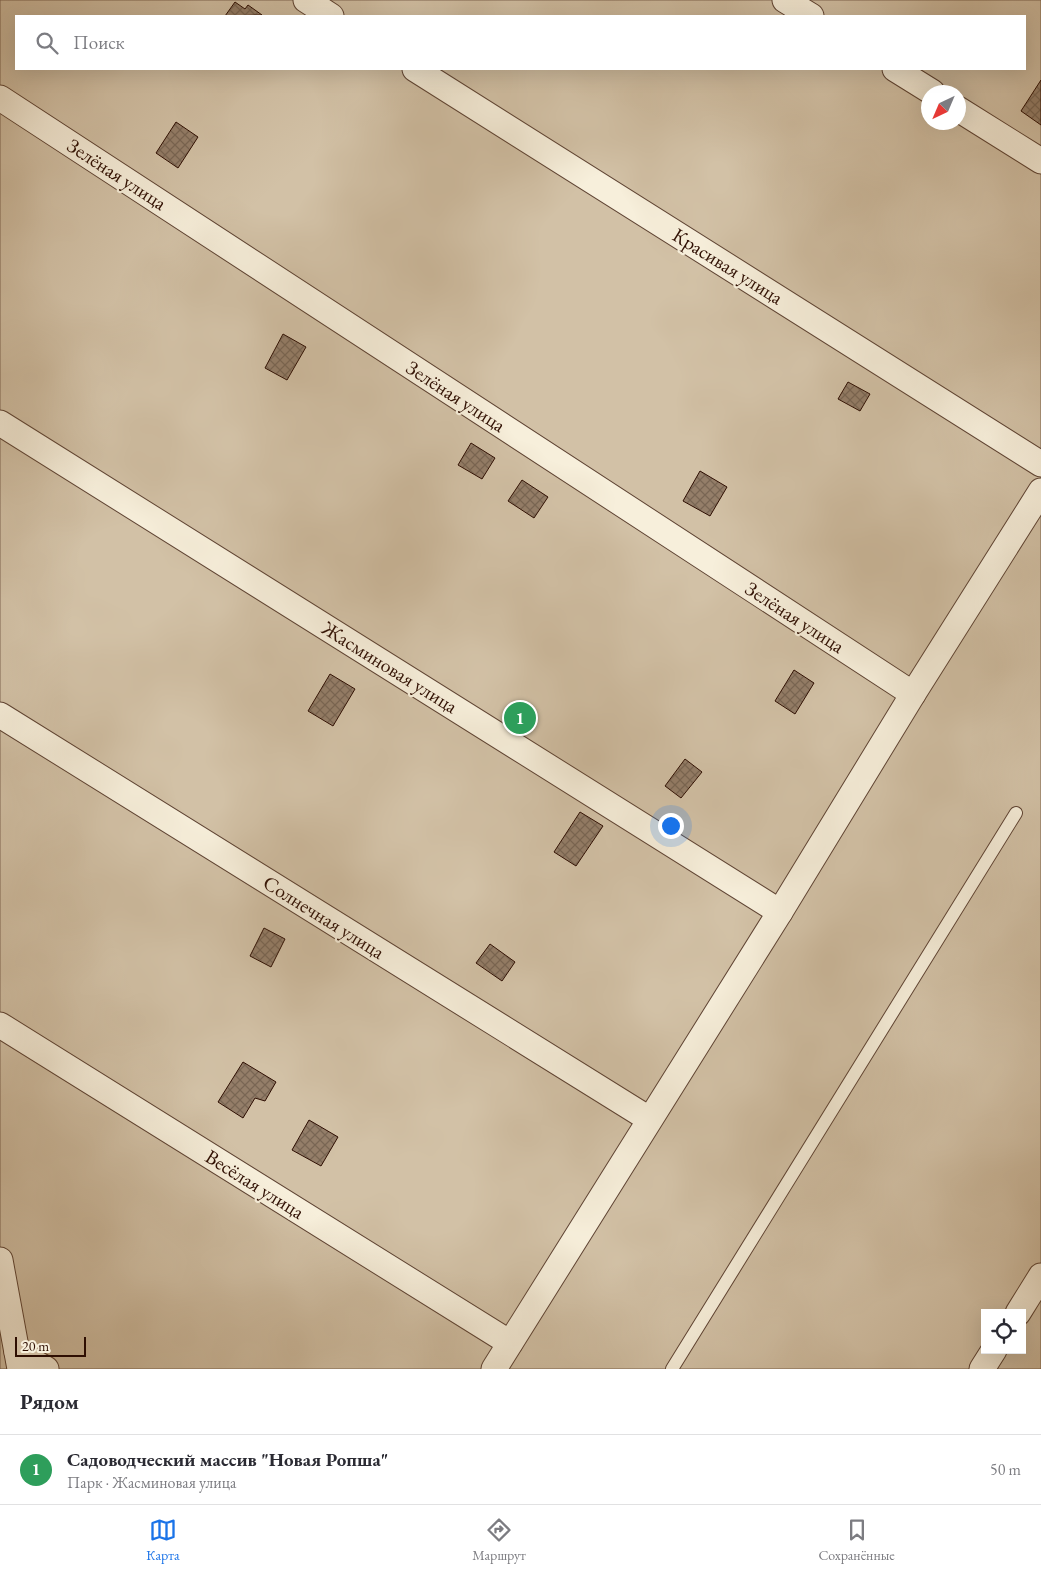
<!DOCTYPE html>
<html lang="ru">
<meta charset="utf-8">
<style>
body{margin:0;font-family:"EB Garamond",serif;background:#f7f7f7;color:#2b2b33}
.controls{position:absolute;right:15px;bottom:15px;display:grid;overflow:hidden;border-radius:0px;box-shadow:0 5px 20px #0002}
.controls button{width:45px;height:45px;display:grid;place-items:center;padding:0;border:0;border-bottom:1px solid #e1e1e2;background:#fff;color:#2b2b33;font:25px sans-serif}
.compass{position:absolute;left:921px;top:85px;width:45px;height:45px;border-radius:50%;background:#fff;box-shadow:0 5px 20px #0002;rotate:224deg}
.scale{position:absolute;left:15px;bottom:12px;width:71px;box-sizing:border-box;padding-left:5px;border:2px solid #2e0e02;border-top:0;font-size:14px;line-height:18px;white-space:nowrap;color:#2e0e02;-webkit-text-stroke:4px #f7efdb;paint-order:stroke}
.you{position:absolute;left:670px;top:825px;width:18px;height:18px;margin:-12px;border:4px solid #fff;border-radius:50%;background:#1a73e8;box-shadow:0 0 0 8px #1a73e833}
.badge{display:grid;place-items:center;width:32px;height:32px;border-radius:50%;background:#1a73e8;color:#fff;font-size:16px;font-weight:700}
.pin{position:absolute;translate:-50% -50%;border:2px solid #fff;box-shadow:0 1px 5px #0006}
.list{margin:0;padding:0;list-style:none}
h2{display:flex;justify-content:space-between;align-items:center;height:65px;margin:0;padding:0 20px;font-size:21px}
h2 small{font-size:16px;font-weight:400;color:#7c7c81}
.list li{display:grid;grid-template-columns:32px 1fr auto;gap:15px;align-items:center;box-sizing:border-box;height:70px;padding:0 20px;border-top:1px solid #e1e1e2}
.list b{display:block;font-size:19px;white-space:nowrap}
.list p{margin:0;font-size:16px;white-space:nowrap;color:#7c7c81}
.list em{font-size:16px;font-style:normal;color:#7c7c81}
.icon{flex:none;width:28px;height:28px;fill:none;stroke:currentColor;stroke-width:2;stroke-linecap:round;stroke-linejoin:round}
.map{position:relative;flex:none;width:1041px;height:1369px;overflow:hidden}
.search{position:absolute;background:#fff;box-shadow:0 5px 20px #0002;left:15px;right:15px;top:15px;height:55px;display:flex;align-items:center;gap:12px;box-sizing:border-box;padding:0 18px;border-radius:0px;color:#7c7c81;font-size:19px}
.sheet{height:135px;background:#fff}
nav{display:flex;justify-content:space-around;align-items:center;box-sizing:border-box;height:70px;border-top:1px solid #e1e1e2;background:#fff;font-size:14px;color:#7c7c81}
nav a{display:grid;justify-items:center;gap:2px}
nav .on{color:#1a73e8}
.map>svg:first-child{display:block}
.green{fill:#d2c1a6;stroke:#806854;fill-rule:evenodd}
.building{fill:url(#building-cross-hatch);stroke:#2e0e02}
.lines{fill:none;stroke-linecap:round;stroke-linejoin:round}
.lane-casing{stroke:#5f4434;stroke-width:14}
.street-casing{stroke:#5f4434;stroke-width:27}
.lane{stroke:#f7efdb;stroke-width:12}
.street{stroke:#f7efdb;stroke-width:25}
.labels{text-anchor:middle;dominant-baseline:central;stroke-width:4.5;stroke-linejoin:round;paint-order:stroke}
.street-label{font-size:20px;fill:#2e0e02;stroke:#f7efdb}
</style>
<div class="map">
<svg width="1041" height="1369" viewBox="0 0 1041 1369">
<defs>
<pattern id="building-cross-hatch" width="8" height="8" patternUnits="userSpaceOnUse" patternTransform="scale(1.25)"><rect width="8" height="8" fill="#947e69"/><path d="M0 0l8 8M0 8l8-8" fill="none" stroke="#796654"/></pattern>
</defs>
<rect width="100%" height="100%" fill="#f3e6c8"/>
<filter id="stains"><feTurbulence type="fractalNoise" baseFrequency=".004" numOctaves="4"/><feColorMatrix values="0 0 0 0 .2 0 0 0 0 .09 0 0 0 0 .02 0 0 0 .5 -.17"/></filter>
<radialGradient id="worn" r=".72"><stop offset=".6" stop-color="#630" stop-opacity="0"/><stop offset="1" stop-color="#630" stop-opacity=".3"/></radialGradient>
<path class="green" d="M0,0H1041V1369H0ZM16,16H1025V69H16ZM928,92H958V122H928ZM985,1313H1022V1350H985Z"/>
<g class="building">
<polygon points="235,2 245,9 248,5 262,15 225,16"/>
<polygon points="1041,80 1041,125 1021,111"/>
<polygon points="176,122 198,137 178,168 156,153"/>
<polygon points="283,334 306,347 287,380 265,368"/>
<polygon points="848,382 870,394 860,411 838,399"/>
<polygon points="471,443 495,458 482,479 458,465"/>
<polygon points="700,471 727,487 710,516 683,501"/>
<polygon points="522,480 548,497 534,518 508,501"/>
<polygon points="794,670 814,683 795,714 775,701"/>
<polygon points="330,674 355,689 333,726 308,711"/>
<polygon points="685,759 702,772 681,798 665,786"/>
<polygon points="580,812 603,826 576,866 554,852"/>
<polygon points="264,928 285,939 271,967 250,956"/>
<polygon points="490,944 515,962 502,981 476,963"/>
<polygon points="243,1062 276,1082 265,1101 255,1098 243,1118 218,1102"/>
<polygon points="309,1120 338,1137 321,1166 292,1150"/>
</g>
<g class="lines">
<g class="lane-casing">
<polyline id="lane" points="672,1369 1016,813"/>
</g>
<g class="street-casing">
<g id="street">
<polyline points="306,0 331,16"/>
<polyline points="785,0 811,16"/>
<polyline points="415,69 1041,464"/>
<polyline points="895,69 932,92"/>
<polyline points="0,98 913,694"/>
<polyline points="958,109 1041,161"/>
<polyline points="0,423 780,912"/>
<polyline points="0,715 649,1119"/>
<polyline points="0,1025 510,1343"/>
<polyline points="0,1260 20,1369"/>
<polyline points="1018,1313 1041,1276"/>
<polyline points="17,1352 46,1369"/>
<polyline points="494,1369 780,912 913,694 1041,491"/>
<polyline points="982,1369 994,1350"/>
</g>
</g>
<use href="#lane" class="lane"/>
<use href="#street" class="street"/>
</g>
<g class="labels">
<g class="street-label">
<text transform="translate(117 174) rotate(33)">Зелёная улица</text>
<text transform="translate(728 266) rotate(32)">Красивая улица</text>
<text transform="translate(456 396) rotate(33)">Зелёная улица</text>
<text transform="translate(795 617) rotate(33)">Зелёная улица</text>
<text transform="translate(390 667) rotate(32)">Жасминовая улица</text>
<text transform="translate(324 917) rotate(32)">Солнечная улица</text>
<text transform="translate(255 1184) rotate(32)">Весёлая улица</text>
</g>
</g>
<rect width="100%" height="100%" filter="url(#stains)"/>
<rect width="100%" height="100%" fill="url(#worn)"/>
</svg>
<div class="controls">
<button><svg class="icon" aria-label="locate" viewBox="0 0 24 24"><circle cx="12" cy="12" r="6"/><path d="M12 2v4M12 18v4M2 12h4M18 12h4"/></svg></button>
</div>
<svg class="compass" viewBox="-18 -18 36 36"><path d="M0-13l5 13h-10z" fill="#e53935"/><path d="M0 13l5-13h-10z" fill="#7c7c81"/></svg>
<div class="scale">20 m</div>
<div class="you"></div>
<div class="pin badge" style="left:520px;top:718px;background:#2e9e5b">1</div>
<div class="search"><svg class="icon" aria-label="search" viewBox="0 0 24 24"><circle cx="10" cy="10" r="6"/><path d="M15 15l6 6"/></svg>Поиск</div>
</div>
<section class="sheet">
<h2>Рядом<small></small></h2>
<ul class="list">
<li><span class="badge" style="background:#2e9e5b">1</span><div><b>Садоводческий массив &quot;Новая Ропша&quot;</b><p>Парк · Жасминовая улица</p></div><em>50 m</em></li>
</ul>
</section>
<nav>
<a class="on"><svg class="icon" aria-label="map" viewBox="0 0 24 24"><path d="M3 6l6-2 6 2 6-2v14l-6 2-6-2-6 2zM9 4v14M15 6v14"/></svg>Карта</a>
<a><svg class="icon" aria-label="directions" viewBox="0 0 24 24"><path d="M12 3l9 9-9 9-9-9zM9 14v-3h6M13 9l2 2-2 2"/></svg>Маршрут</a>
<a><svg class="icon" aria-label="saved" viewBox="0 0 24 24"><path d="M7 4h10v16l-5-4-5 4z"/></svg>Сохранённые</a>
</nav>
